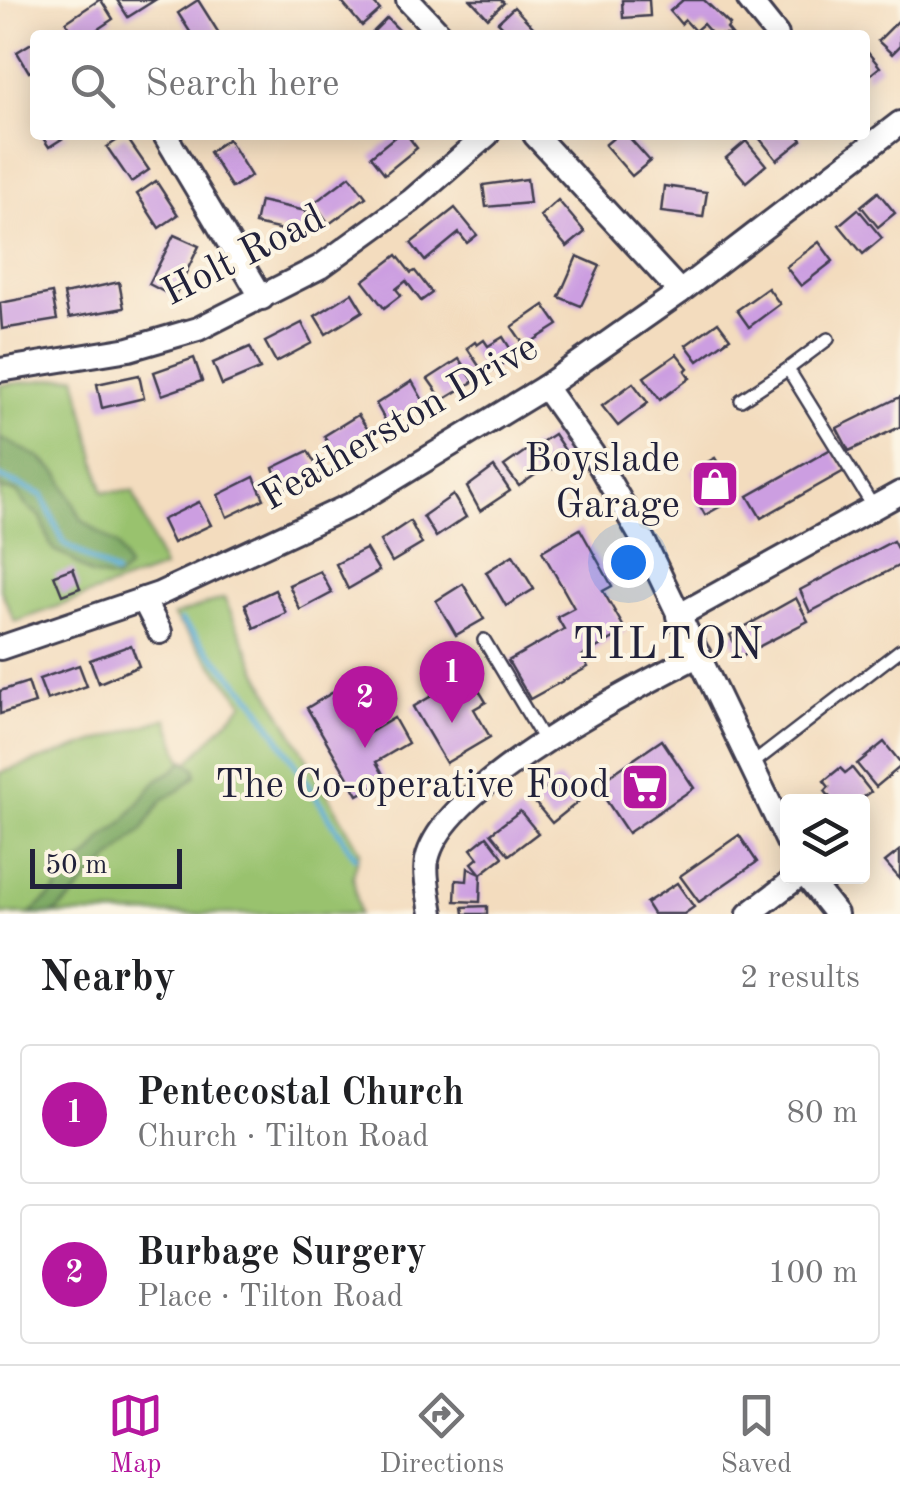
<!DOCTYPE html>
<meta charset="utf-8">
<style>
body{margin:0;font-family:"Old Standard TT",serif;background:#f6f6f6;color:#202124}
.controls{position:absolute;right:30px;bottom:30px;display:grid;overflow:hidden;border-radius:10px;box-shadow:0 5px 25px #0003}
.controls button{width:90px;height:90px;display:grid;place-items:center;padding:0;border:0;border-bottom:2px solid #e0e0e0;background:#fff;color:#202124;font:50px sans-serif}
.scale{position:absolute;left:30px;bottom:25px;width:152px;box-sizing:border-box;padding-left:10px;border:5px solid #22223b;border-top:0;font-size:28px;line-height:35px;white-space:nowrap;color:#22223b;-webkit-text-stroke:8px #fcf5e5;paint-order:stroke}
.you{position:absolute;left:628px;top:562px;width:35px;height:35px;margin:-25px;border:8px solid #fff;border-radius:50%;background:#1a73e8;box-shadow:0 0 0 15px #1a73e833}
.badge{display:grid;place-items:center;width:65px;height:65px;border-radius:50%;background:#b5179e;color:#fff;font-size:32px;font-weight:700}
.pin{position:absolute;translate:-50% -82px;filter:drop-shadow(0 2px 5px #0008)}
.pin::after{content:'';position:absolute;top:52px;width:35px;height:30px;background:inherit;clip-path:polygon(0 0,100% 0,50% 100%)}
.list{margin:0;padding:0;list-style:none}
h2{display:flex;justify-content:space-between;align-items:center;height:130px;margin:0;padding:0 40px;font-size:42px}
h2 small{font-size:32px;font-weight:400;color:#757577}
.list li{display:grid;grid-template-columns:65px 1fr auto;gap:30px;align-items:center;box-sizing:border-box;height:140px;margin:0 20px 20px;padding:0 20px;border:2px solid #e0e0e0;border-radius:10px}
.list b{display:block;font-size:38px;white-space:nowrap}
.list p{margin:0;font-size:32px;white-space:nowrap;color:#757577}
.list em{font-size:32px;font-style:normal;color:#757577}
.icon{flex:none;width:55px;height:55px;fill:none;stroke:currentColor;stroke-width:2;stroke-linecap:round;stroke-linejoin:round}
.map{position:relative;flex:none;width:900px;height:914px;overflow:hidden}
.search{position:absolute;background:#fff;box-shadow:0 5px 25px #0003;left:30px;right:30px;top:30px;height:110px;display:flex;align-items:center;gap:25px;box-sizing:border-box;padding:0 35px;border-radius:10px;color:#757577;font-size:38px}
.sheet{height:450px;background:#fff}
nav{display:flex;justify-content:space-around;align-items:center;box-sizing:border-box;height:140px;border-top:2px solid #e0e0e0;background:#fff;font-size:28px;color:#757577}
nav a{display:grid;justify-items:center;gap:5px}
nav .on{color:#b5179e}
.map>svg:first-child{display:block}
.green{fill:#99c26e;stroke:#5e7254;stroke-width:2.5}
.forest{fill:#7aa861;stroke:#4e654e;stroke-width:2.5}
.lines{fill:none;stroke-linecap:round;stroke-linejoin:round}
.stream{stroke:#57aad3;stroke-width:6}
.building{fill:#cc9ee1}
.service-casing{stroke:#413e4f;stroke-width:16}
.minor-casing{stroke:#413e4f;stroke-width:28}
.service{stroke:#fff;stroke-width:11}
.minor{stroke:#fff;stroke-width:22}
.labels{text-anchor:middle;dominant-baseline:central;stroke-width:8;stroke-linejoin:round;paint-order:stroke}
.street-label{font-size:40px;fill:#22223b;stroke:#fcf5e5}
.poi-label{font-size:40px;fill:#22223b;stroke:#fcf5e5;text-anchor:end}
.quarter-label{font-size:45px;letter-spacing:2.5px;fill:#22223b;stroke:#fcf5e5}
</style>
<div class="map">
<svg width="900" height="914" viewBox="0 0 900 914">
<rect width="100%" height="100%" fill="#fcf5e5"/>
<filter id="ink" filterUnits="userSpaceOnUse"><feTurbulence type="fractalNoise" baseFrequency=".01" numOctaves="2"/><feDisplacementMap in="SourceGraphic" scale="20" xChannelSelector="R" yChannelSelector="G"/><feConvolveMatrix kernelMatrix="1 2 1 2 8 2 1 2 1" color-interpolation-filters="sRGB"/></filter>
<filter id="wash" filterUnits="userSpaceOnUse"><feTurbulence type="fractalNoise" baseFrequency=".0048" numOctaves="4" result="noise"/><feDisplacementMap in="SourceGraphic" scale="40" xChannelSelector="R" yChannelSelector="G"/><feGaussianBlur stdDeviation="2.25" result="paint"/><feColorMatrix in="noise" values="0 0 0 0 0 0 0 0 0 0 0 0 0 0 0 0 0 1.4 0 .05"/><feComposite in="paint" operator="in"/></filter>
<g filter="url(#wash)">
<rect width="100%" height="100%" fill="#f3dcbe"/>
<g class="green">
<polygon points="76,376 103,492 133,491 163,568 15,622 0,588 0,385"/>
<polygon points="224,598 262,680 360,851 353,876 359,914 0,914 0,773 167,718 184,767 244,703 173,616"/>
</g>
<g class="forest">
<polygon points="0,438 39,457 59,474 82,520 118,546 128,569 115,580 91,575 67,556 55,551 50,544 41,517 26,506 17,492 0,489"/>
<polygon points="184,760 195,768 196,775 180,790 162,800 143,829 83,885 73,898 53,914 30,914 55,892 70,870 90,855 103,838 124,821 158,779 174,770"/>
</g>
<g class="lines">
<g class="stream">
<polyline points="0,477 42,495 64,543 115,574"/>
<polyline points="181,621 255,701 355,857"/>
</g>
</g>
<g id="blocks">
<g class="building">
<polygon points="99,0 101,0 113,19 89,35 74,35 66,22"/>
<polygon points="117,0 155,0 128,17"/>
<polygon points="198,0 210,19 220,35 192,35 178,13"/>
<polygon points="340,0 371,0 380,10 362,26"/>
<polygon points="471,0 501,0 504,3 488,18"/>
<polygon points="622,0 649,0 650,16 623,18"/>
<polygon points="683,0 704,0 730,25 727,29 732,35 708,35 711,33 703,24 695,31 685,20 681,24 670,11"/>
<polygon points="514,7 528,22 541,35 511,35 498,22"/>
<polygon points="387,18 404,35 370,35"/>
<polygon points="900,19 900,46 892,54 878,41"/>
<polygon points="35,41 35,69 29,72 17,52"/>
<polygon points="865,49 880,67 865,79"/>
<polygon points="41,135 68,135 49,147"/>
<polygon points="125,135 149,170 131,182 107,147"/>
<polygon points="397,135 407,135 417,148 385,174 371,156"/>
<polygon points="617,135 627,135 650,161 632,176 605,145"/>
<polygon points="765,135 798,135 802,140 777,160 760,139"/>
<polygon points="228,139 251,176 232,188 209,152"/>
<polygon points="746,141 766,165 746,182 726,158"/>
<polygon points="350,176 366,197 329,224 314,203"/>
<polygon points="527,179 530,203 486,207 483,185"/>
<polygon points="156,181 178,215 159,228 137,194"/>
<polygon points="664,186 707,192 703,217 661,212"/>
<polygon points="878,192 895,213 878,227 861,206"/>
<polygon points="558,200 585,232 567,247 540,216"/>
<polygon points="260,201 306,211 301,234 255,224"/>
<polygon points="455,208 477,235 467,243 459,233 425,261 411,243"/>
<polygon points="858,209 882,238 863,254 839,225"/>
<polygon points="174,235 199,246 174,297 149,284"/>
<polygon points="819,242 833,261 801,286 786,267"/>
<polygon points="397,255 411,273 415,271 432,293 421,301 406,281 396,289 401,295 384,308 363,281"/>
<polygon points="577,256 600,266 581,306 559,297"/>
<polygon points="119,282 124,308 69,318 64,294"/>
<polygon points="768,288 780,304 749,327 737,310"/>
<polygon points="52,293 57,320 2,329 0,303"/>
<polygon points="352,293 363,311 326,334 315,316"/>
<polygon points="544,305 558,325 525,346 512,327"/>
<polygon points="718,322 730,338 698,361 686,345"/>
<polygon points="302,323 312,343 276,362 265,342"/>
<polygon points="503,337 515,356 485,375 467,348 475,342 477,345 484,340 488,346"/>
<polygon points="250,347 260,369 222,385 213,363"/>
<polygon points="677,354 688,368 685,371 690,378 660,400 644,377"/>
<polygon points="194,358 202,381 162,395 154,372"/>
<polygon points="459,359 474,381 443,400 428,379"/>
<polygon points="139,375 144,398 102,408 97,384"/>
<polygon points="412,381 424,402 388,425 376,404"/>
<polygon points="633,383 648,403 618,426 602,406"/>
<polygon points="900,397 900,427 849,451 837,428"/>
<polygon points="358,415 371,434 335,456 324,436"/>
<polygon points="554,434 570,458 553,469 537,445"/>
<polygon points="534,445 548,466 519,486 504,466"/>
<polygon points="831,449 844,471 761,518 748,496"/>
<polygon points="308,451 320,472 283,490 273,468"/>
<polygon points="715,458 739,496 705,515 694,495 702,490 691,471"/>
<polygon points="494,467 510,491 480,511 467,487"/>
<polygon points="254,477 264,499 227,517 218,495"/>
<polygon points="453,495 466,517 436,537 423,516"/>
<polygon points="199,502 211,525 173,543 162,520"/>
<polygon points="410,521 422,544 392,562 380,541"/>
<polygon points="580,529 612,586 603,591 626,631 582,656 588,667 530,699 508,661 564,629 557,617 574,608 542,551"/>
<polygon points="893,541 900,554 900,565 810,612 800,590"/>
<polygon points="366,549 379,571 348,589 336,564"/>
<polygon points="513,555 534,589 506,606 486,572"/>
<polygon points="73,568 80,588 62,595 54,575"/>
<polygon points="320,571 332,593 300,610 289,585"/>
<polygon points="463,584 484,619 456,635 436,601"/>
<polygon points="275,590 286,613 254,628 245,604"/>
<polygon points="796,598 808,621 741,656 730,635"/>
<polygon points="131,645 139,666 99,683 90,660"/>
<polygon points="79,665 87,686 47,700 39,679"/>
<polygon points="469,674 486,702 474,709 490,737 446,763 413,707"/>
<polygon points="28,682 35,703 0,714 0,691"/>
<polygon points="335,691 362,737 394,718 408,743 376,762 386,779 358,795 307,708"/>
<polygon points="662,740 694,788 628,833 596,785"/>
<polygon points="884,742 900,762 900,767 876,787 857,764"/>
<polygon points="840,768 845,773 852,768 871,792 858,801 833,801 825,791 829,787 824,781"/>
<polygon points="559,778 578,802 552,823 532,799"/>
<polygon points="520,811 538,833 509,855 491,833"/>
<polygon points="739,835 757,862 699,902 680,876"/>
<polygon points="487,836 503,857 481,874 480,902 455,901 456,880 467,881 468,868 481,874 472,863 478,858 471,849"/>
<polygon points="900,850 900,879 885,862"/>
<polygon points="677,883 694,907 684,914 653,914 646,903"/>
<polygon points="487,906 487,914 464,914 463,907"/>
</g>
</g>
</g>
<g filter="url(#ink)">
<use href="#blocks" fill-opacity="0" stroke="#413e4f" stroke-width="2.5"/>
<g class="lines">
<g class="service-casing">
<g id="service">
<polyline points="788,369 874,508"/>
<polyline points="741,400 788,369 828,339"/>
<polyline points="484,640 545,742"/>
<polyline points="751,765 900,650"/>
</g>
</g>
<g class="minor-casing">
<g id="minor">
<polyline points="408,0 441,35"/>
<polyline points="749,0 777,35"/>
<polyline points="165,135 262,298"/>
<polyline points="535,135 680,292"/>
<polyline points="0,370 129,349 198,329 320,267 411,201 487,135"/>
<polyline points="545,387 596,459 643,540 788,842"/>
<polyline points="143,599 160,632"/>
<polyline points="678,616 900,493"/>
<polyline points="0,648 159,594 353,504 545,387 680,292 900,123"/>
<polyline points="806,876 836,914"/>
<path d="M432,914C430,898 424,876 427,860C442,786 634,688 699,655"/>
<polyline points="749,914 799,876"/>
</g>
</g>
<use href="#service" class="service"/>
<use href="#minor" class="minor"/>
</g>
</g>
<defs>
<g id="shop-square" transform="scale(2.5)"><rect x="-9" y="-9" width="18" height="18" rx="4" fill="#b5179e" stroke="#fcf5e5"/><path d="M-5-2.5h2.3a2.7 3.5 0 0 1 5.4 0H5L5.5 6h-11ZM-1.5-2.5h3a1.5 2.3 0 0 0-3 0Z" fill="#fff"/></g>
<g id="supermarket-square" transform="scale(2.5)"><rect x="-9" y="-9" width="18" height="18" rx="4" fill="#b5179e" stroke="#fcf5e5"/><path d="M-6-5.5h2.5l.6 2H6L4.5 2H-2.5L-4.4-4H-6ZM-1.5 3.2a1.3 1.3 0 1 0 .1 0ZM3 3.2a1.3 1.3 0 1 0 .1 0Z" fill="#fff"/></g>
</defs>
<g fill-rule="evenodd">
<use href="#shop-square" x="715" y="484"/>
<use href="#supermarket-square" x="645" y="787"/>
</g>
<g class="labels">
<g class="street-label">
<text transform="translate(244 257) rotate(-27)">Holt Road</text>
<text transform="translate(400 424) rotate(-30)">Featherston Drive</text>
</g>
<g class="poi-label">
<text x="680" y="461">Boyslade<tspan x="680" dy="46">Garage</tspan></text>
<text x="610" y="787">The Co-operative Food</text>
</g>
<g class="quarter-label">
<text x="669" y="646">TILTON</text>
</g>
</g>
</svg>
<div class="controls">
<button><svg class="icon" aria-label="layers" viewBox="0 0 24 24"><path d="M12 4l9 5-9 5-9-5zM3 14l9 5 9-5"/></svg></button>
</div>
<div class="scale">50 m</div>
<div class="you"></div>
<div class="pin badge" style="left:452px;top:723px">1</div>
<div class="pin badge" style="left:365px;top:748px">2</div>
<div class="search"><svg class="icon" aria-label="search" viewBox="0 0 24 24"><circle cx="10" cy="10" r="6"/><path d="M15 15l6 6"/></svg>Search here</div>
</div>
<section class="sheet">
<h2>Nearby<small>2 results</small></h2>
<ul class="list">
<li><span class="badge">1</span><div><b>Pentecostal Church</b><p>Church · Tilton Road</p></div><em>80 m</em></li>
<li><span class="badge">2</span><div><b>Burbage Surgery</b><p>Place · Tilton Road</p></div><em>100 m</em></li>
</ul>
</section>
<nav>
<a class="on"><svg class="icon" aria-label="map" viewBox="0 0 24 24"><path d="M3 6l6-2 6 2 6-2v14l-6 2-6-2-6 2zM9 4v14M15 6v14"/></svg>Map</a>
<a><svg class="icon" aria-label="directions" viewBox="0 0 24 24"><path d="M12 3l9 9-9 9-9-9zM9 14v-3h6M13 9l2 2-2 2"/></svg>Directions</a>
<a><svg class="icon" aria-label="saved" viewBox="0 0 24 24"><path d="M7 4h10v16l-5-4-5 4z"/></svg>Saved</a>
</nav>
